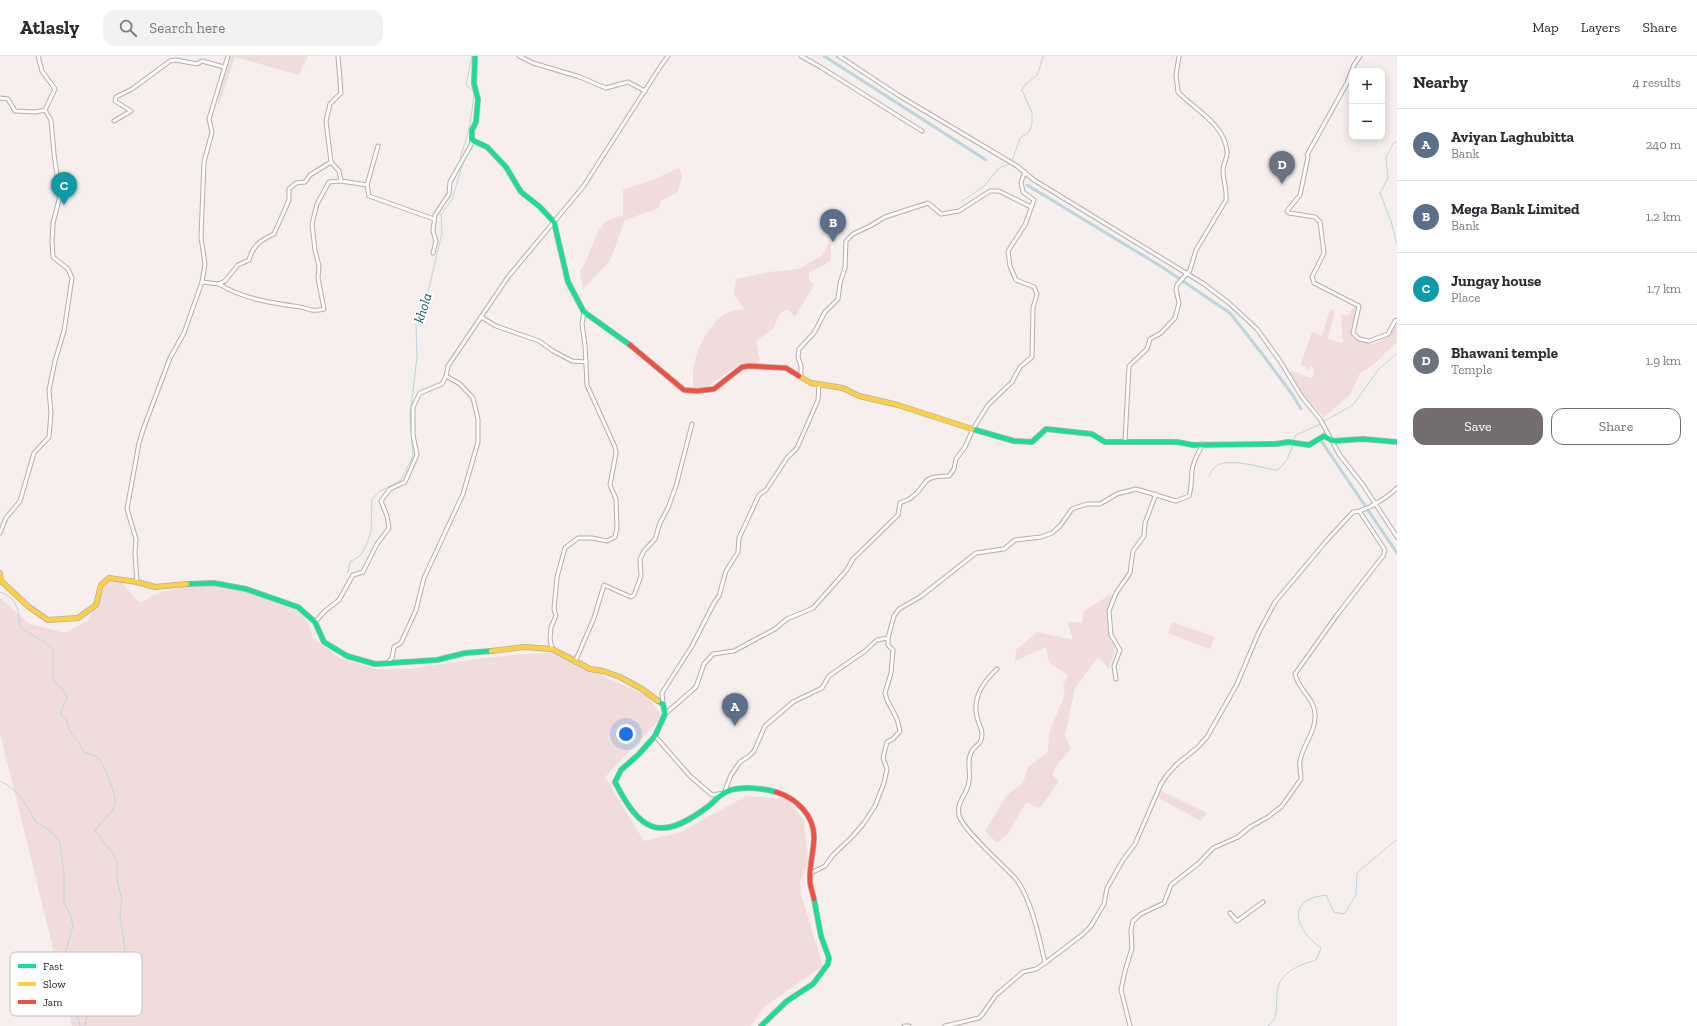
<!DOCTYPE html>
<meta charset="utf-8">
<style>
body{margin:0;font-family:"Zilla Slab",serif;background:#f2f2f3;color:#2b2b33}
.controls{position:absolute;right:12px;top:12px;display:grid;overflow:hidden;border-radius:8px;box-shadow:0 2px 10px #0003}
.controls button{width:36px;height:36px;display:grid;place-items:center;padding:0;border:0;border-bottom:1px solid #e1e1e2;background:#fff;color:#2b2b33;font:20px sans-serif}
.you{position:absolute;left:626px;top:678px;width:14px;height:14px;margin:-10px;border:3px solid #fff;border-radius:50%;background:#1a73e8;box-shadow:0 0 0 6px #1a73e833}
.badge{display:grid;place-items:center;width:26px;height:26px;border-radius:50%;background:#736d6d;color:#fff;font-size:13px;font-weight:700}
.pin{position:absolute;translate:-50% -33px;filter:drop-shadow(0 1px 2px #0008)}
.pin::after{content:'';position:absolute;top:21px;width:14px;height:12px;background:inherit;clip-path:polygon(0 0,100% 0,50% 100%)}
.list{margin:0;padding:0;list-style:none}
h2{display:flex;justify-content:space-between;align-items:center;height:52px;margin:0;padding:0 16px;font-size:17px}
h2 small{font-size:13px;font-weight:400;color:#7c7c81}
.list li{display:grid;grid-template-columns:26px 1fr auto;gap:12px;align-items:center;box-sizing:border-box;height:72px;padding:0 16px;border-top:1px solid #e1e1e2}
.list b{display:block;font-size:15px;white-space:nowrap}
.list p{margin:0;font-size:13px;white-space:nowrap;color:#7c7c81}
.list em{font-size:13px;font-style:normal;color:#7c7c81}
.actions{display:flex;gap:8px;padding:12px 16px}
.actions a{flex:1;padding:9px 0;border:1px solid #736d6d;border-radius:12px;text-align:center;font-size:14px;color:#736d6d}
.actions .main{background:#736d6d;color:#fff}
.icon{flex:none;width:22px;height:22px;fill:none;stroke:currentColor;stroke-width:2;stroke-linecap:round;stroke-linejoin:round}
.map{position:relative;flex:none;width:1397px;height:970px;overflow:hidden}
header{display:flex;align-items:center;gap:24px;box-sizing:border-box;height:56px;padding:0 20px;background:#fff;border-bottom:1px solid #e1e1e2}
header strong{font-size:19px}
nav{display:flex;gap:22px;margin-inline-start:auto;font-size:14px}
.search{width:280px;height:36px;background:#f2f2f3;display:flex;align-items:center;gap:10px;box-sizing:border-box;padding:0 14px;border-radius:12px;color:#7c7c81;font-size:15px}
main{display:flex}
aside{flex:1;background:#fff}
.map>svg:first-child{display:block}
.green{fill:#f1dcdc}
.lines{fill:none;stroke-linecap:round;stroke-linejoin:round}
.stream{stroke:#bdd5dc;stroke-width:1}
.canal{stroke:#bdd5dc;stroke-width:3}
.street-casing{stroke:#b3aead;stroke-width:5}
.fast-casing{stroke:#b3aead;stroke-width:6}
.slow-casing{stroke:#b3aead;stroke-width:6}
.jam-casing{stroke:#b3aead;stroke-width:6}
.street{stroke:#fefdfc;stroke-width:3}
.fast{stroke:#16e098;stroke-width:4.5}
.slow{stroke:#ffcf43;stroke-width:4.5}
.jam{stroke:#f24e42;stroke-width:4.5}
.labels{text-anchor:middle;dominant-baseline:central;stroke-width:4;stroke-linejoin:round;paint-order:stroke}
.water-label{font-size:14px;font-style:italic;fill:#005262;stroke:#fff}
.key{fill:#fff;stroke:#c0bebe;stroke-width:1}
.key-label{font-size:11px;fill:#2c2727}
</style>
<header>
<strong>Atlasly</strong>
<div class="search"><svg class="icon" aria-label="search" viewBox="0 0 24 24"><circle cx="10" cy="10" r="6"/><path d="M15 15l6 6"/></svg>Search here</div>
<nav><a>Map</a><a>Layers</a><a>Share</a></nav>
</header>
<main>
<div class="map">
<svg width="1397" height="970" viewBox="0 0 1397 970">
<rect width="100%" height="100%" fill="#f6efee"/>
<g class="green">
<polygon points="229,0 308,0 299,19 235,1 218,52 219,35"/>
<path d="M679,112L682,119L678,136L661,145L659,152L625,164L610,205L583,233L580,215C590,202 596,171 607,165C612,162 618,161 623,159V134L652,124Z"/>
<path d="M829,187H831V205L809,217V224L814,229L795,261L788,253L779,258L774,272L756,285L760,304L757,308L742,307L705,332L694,333C688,308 704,270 727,257C731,254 740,254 745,253L734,239L736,223L769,216L798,213L822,200Z"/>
<polygon points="1355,249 1358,251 1352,277 1358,283 1372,288 1387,281 1397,269 1397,286 1375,307 1360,317 1350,339 1324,361 1301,336 1290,317 1292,315 1308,321 1313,321 1314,312 1310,310 1309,314 1301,308 1312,276 1322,280 1330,253 1335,255 1328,283 1341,287 1343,286 1341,258 1347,260"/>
<polygon points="118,523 140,547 157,537 209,526 288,545 308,566 313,582 338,601 375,613 410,613 461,605 520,598 570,597 605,621 648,640 662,661 605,721 644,785 681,776 746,740 788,743 804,765 808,807 800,826 801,838 823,910 765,950 751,970 72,970 0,677 0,542 30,568 65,577 88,565 107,527"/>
<path d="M1112,539C1105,561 1105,573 1115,593L1109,613L1098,601L1075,632L1065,680L1071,693L1057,709L1052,719L1059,725L1049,740L1039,752L1026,746L1008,778L997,787L985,775L1007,739L1023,727L1028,711L1048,696L1049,677L1065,638L1063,629L1068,619L1049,607L1046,591L1015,605L1016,594L1037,576L1073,584L1067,565L1082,567L1084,555L1108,540Z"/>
<polygon points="1172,566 1215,581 1210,593 1168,577"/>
<polygon points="1160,734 1207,757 1201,765 1158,742"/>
</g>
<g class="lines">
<g class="stream">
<polyline points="1397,86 1394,86 1386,101 1388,122 1380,137 1391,165 1397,189"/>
<path d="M462,102L460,101C469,78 472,60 474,36L466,29L472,0"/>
<polyline points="1012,105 1020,82 1029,76 1032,68 1032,57 1022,34 1025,29 1038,18 1043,0"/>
<polyline points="961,146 983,131 999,112 1010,108"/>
<polyline points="1323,366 1353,349 1378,314 1397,297"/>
<polyline points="1294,383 1296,379 1321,368"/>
<path d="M1209,420C1211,417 1213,412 1216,410C1231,401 1260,412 1277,414C1286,408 1289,400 1293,389"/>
<polyline points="348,517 350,506 361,499 367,487 371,475 372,443 379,436 401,424 413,400 410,360 417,301 416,267 428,236 442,177 441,158 452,144 464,103"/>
<path d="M0,536C11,539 18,548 19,560C19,565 19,568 21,572L46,587L53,594V623L63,634L67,642L61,656L62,660L66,663C70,677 70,676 79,687C81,690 82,695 86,697C90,699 94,698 97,701C104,707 116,738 115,746C114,760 98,765 95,776L98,778L116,802L117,807V824L122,844L120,859L125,893L123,902L110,919L86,963L85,970"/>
<polyline points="0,725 9,730 19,739 27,750 36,766 52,776 60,786 64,818 64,846 70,858 73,870 66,895 65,913 72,932 73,945 80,970"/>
<path d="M1268,970C1282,962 1273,939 1280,926C1287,913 1303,908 1316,904L1321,892C1295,873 1285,844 1326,839L1334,856L1344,858L1356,839L1357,817L1391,788L1397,784"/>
</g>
<g class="canal">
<polyline points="824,0 986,104"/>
<polyline points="1027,129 1162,211 1230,257 1263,299 1292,338 1301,353"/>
<polyline points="1322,386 1397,497"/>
</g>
<g class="street-casing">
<g id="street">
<polyline points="519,0 533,7 580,21 606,32 628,26 645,35"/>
<polyline points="801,0 822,12 922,75"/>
<polyline points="839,0 898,39 1017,110 1034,124 1204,228 1229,247 1257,273 1280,305 1302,341 1320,363 1339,398 1363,429 1397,481"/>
<polyline points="1360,0 1354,9 1347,27 1307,99 1308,101 1300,139 1287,155 1289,157 1315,161 1320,166 1324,197 1312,221 1314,227 1359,250 1353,277 1359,283 1369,285 1388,278 1395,265 1397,264"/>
<polyline points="0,42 8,43 15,55 36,56 45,54"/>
<polyline points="114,65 131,55 115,45 116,41 132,33 170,5 176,4 197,8 202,5 224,11"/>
<polyline points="331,106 339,115 341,125 367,129 369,140 434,163"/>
<polyline points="367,129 378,90"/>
<polyline points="433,197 436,185 433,175 435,159 449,138 450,126 471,89 472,84"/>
<path d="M202,226L219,228L225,225L238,209L249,204C253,189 261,184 274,178L289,144V133L296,127L305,126L310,119L331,106L326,65L330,48L341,37L338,0"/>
<path d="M219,228C243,243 272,247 300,251C304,251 308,254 312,254C316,255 320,254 324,253L318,222L319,210L315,194L312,168L317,148L329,126L341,125"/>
<polyline points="481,261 496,270 539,285 553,295 572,305 586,306"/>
<polyline points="801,321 801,310 798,301 799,293 814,277 825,256 838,243 840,227 845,212 846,185 853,178 870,170 885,161 928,147 941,158 959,155 990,135 999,135 1031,151"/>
<path d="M1125,385L1129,310L1147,293L1150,283L1161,277L1175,262L1179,247L1176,234L1177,229L1190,214L1196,194L1226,144C1227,133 1223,124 1223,114C1223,107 1228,102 1227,96C1225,68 1195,54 1178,36L1176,19L1179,0"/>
<polyline points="0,477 6,462 20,445 34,397 49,381 51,357 49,334 55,305 64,275 72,222 68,213 53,201 52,186 53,167 60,140 54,98 51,64 45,54 55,33 42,15 38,0"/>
<polyline points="137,526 135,497 136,483 127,453 139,387 144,371 170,302 184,277 202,226 205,208 201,181 204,106 212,76 209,63 228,0"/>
<polyline points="315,566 325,555 339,544 353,519 363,516 377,488 389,472 387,460 381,445 390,433 405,426 417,399 413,379 413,351 420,337 442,328 446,320 448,310 508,221 583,131 660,11 668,0"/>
<polyline points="552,593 550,582 551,571 556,560 554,553 557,521 565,492 578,482 592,482 607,485 615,481 617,472 616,443 610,429 616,397 615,391 587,329 585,289 582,268 584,256"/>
<polyline points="575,606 594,562 604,529 631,541 634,539 641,520 640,503 644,495 655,483 660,467 668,452 676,430 692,368"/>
<polyline points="387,607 392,602 394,591 401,587 416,554 424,522 463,438 478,386 478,363 473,342 460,328 446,320"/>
<path d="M997,613C984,625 972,642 977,661C978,666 982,673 982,678C982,689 976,688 972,695C966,704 971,716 969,725C968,738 956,745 959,759C961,772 1004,810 1015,822C1031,841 1040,884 1045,907"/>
<polyline points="1116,623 1114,610 1120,594 1111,579 1109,555 1116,537 1130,517 1133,495 1144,480 1145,467 1156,438"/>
<polyline points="663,648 662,637 692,590 714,547 719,540 726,515 738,496 739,482 759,439 766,434 787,402 797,392 818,344 819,328"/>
<path d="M665,658L696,631L704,608L713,598L734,595L775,573L787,563L813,552L846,515L853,503L898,459L900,447C904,445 909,444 912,441C930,428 918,420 949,420L954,413L956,403L965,391L973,373L988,349L1012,326L1020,311L1032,301L1033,252L1037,238L1034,231L1016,224L1010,210L1008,195L1025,169L1034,144L1023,136L1021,126L1025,116"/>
<path d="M655,680L690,720L712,739L724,737L731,719L740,706L749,700L754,695L765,670L793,646L822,632L829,620L865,595L877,584L888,582L894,560L899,553L920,541L976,497L1004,493L1015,484L1041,481L1052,477L1060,470L1072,453L1087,448H1100L1117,438L1136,433L1176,445L1189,440C1192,431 1191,424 1192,415C1193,405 1198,397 1203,388"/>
<polyline points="811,817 825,810 833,799 852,781 864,767 875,750 884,727 887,713 883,702 887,686 893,683 900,675 897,663 887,644 885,637 891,617 893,594 888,589 888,582"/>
<polyline points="1230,857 1237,865 1263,846"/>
<polyline points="904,970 909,970"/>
<path d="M945,970L979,962L982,959L996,939L1023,916L1036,913L1045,907L1082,879L1091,870L1104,848L1107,832L1123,804L1135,788L1161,728L1167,719L1177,708L1198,691L1207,681L1237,628L1258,578L1275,546L1328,483L1353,456C1365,456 1388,441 1397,432"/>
<path d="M1130,970L1121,934L1125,915L1132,892L1131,874L1133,865L1141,858L1164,847L1171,829L1199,807L1213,792L1238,781L1250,771L1268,761L1282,750L1301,723C1301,717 1299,710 1300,705C1303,688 1316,676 1315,659C1315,642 1298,634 1295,618L1337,559L1383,500L1385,494L1360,456"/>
</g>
</g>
<g class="fast-casing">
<g id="fast">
<polyline points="475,0 474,28 478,43 476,66 472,74 472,84 487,91 506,111 521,136 540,151 554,166 568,226 584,256 630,289"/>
<polyline points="972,373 1014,385 1032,386 1046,373 1092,378 1105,386 1177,386 1193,389 1276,388 1288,386 1309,389 1324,380 1333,385 1363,383 1397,386"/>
<polyline points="187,528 214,527 246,533 298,551 315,566 324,586 347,600 375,608 437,604 465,597 491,595"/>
<path d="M658,645L663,648L665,658L655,680L638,699L621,714L615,726C640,775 659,787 706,752C714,747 719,738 728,735C742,730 762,732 776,736"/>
<polyline points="761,970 787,945 813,928 828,908 829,902 821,880 814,843"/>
</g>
</g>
<g class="slow-casing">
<g id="slow">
<polyline points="799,320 811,327 843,332 859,340 898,349 972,373"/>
<polyline points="0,517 1,525 29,551 48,564 78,562 96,549 101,529 109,522 137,526 155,531 187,528"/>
<polyline points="491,595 524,591 552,593 590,613 603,615 620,621 642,633 658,645"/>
</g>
</g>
<g class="jam-casing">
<g id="jam">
<polyline points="630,289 684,334 697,335 714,333 742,311 749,310 786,312 799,320"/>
<path d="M776,736C796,742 814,759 814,781C814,795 809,810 810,825C810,831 813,837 814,843"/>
</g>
</g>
<use href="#street" class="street"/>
<use href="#fast" class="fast"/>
<use href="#slow" class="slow"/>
<use href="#jam" class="jam"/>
</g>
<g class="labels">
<g class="water-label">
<text transform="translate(423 252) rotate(-73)">khola</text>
</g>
</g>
<rect x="10" y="896" width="132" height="64" rx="6" class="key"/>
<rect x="18" y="908" width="18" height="4" fill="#16e098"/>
<rect x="18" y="926" width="18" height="4" fill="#ffcf43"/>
<rect x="18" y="944" width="18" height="4" fill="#f24e42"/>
<g class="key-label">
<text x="43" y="914">Fast</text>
<text x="43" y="932">Slow</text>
<text x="43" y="950">Jam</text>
</g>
</svg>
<div class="controls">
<button>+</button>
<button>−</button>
</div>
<div class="you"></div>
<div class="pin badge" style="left:735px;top:670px;background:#5c6f8a">A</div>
<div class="pin badge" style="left:833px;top:186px;background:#5c6f8a">B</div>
<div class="pin badge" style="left:64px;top:149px;background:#0f9aa8">C</div>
<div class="pin badge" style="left:1282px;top:128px;background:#6b7280">D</div>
</div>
<aside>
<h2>Nearby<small>4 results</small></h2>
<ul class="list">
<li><span class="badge" style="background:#5c6f8a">A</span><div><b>Aviyan Laghubitta</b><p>Bank</p></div><em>240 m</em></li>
<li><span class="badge" style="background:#5c6f8a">B</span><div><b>Mega Bank Limited</b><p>Bank</p></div><em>1.2 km</em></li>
<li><span class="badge" style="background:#0f9aa8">C</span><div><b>Jungay house</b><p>Place</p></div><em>1.7 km</em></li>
<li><span class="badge" style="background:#6b7280">D</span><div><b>Bhawani temple</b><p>Temple</p></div><em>1.9 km</em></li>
</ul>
<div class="actions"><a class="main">Save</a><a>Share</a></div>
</aside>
</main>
